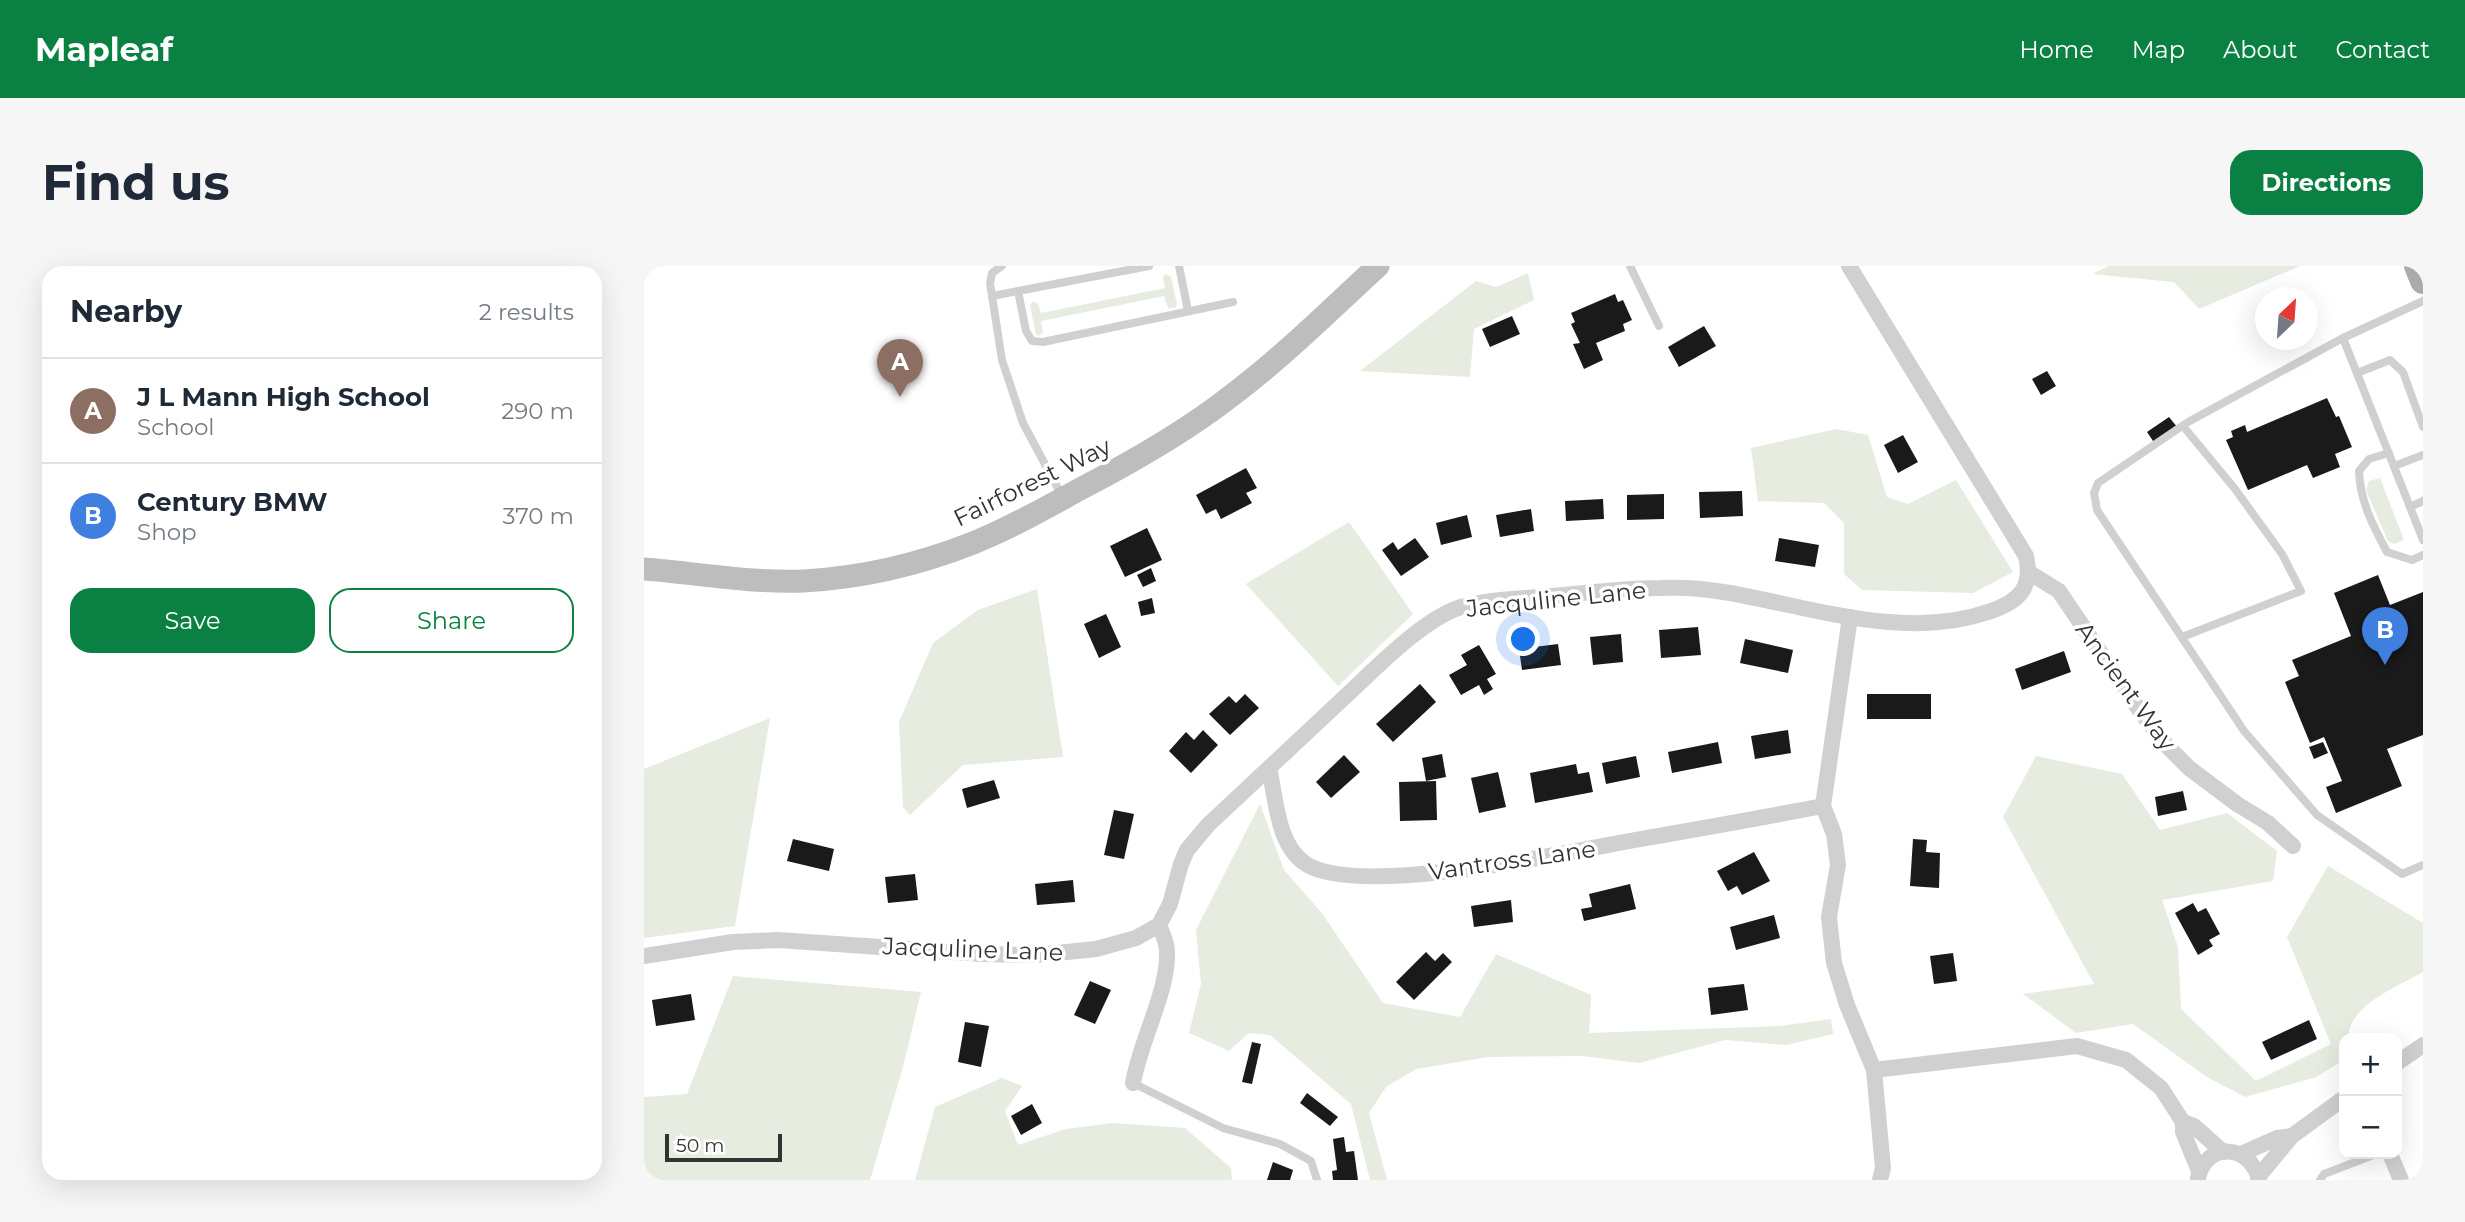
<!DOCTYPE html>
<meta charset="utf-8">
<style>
body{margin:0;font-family:Montserrat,sans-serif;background:#f6f6f7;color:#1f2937}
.controls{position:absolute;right:21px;bottom:21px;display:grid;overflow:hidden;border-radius:14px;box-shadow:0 7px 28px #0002}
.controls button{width:63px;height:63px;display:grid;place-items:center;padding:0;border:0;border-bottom:2px solid #e0e1e3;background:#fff;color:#1f2937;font:35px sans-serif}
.compass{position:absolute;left:1611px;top:21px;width:63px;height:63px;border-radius:50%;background:#fff;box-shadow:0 7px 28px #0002;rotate:25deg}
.scale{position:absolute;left:21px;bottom:18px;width:117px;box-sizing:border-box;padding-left:7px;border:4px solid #333;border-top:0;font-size:19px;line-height:24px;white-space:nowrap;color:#333;-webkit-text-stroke:5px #fff;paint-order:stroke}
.you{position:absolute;left:880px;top:374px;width:24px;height:24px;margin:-18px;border:5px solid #fff;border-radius:50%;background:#1a73e8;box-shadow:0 0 0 10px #1a73e833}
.badge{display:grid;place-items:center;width:46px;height:46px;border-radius:50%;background:#0b8043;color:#fff;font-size:23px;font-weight:700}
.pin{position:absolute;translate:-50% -58px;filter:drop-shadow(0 2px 4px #0008)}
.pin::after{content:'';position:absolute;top:37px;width:24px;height:21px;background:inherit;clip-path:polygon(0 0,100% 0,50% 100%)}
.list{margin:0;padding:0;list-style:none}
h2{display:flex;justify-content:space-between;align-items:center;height:91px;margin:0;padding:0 28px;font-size:30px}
h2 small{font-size:23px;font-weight:400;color:#747a83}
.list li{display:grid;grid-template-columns:46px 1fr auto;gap:21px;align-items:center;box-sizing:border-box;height:105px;padding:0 28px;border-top:2px solid #e0e1e3}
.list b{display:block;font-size:26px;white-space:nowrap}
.list p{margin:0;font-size:23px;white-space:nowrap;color:#747a83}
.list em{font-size:23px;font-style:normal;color:#747a83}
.actions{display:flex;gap:14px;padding:21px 28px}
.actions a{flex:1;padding:16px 0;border:2px solid #0b8043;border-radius:21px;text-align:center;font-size:24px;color:#0b8043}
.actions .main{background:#0b8043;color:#fff}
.map{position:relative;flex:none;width:1779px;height:914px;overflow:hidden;border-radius:21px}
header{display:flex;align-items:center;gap:42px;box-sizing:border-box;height:98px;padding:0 35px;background:#0b8043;color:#fff}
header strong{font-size:33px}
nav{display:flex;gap:38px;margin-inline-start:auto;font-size:24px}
.intro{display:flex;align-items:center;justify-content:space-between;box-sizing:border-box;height:168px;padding:0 42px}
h1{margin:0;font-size:49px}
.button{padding:18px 32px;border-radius:21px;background:#0b8043;color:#fff;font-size:24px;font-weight:700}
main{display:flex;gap:42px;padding:0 42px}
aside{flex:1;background:#fff;border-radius:21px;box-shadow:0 7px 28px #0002}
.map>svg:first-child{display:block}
.green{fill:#e6ecdf}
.building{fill:#1a1a1a}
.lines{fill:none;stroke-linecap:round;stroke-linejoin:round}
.service{stroke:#d0d0d0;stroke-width:8}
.minor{stroke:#d0d0d0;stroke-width:16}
.secondary{stroke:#bdbdbd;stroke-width:23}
.primary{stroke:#ababab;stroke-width:26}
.labels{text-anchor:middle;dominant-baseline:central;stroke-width:7;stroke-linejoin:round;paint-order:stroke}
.street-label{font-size:24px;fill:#333;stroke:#fff}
</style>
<header>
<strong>Mapleaf</strong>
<nav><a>Home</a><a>Map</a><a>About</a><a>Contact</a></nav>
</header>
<div class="intro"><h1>Find us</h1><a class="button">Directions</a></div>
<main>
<aside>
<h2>Nearby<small>2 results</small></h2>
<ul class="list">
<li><span class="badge" style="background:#8d6e63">A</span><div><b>J L Mann High School</b><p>School</p></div><em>290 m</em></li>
<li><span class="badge" style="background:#3f7fe0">B</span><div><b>Century BMW</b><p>Shop</p></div><em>370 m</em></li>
</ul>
<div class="actions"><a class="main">Save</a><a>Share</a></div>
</aside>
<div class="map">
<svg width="1779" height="914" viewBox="0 0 1779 914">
<rect width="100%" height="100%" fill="#fff"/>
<g class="green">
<polygon points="1465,0 1656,0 1555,43 1530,16 1448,8"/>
<polygon points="884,7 890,34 830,63 826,111 716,105 832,15 852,21"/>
<polygon points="521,8 527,11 533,38 531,42 524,42 520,30 397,55 399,67 394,70 392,68 386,40 389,35 394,38 397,47 521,22 519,12"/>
<polygon points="1192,163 1224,169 1243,231 1264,238 1312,214 1369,306 1329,327 1218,324 1200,308 1200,257 1180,237 1114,235 1107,182"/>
<polygon points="1736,212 1760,274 1750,278 1744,275 1722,224 1725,215"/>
<polygon points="705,256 769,348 694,420 602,318"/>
<polygon points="393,323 419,491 319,499 266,549 259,541 255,456 289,377 334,344"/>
<polygon points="126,452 91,660 0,672 0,503"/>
<path d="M1392,490L1478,508L1516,564L1583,547L1633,585L1629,615L1518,634L1534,681L1537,743L1612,815L1687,778L1643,671L1684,600L1779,657V706C1753,721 1706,738 1704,772H1700V794L1672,811L1601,831L1563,811L1489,758L1432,767L1379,728L1450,718L1359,551Z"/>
<polygon points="616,538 640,604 677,646 739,737 816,751 852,688 947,729 945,767 1136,760 1187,753 1189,768 1142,779 1081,774 995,797 938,790 844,791 772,803 742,821 725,847 743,914 726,914 707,838 626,769 605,767 585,785 545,767 557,718 552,664"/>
<polygon points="89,710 277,726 259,801 226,914 0,914 0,831 43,828"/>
<polygon points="358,812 378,820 361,845 374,879 422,863 469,857 541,862 587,902 588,914 271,914 291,841"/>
</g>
<g class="building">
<polygon points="971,28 974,36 979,34 988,54 979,58 981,65 952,77 959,94 940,103 929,78 936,77 927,58 931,56 927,47"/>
<polygon points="868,50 876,68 846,81 838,63"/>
<polygon points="1060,60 1072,80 1035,101 1024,81"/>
<polygon points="1403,105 1412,120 1397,129 1388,113"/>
<polygon points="1683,132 1692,151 1695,150 1708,181 1691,188 1696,201 1669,212 1663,199 1604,224 1582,174 1589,171 1587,165 1601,159 1603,166"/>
<polygon points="1525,151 1534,162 1511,178 1503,166"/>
<polygon points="1259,169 1274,196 1254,207 1240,179"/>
<polygon points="602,202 613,222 602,227 608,237 577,253 572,243 562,248 552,229"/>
<polygon points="1098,225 1099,250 1056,252 1055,226"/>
<polygon points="1020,228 1020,253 983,254 983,229"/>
<polygon points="959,233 960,253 922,255 921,235"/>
<polygon points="887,243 890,265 856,271 852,249"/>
<polygon points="823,249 828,271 797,279 792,257"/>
<polygon points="503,262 518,294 481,311 466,280"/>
<polygon points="771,272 785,291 757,310 738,284 749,276 754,284"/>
<polygon points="1135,272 1175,279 1171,301 1131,295"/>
<polygon points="507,302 512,315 499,321 493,309"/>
<polygon points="1734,309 1746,339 1779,326 1779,469 1743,483 1758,520 1692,547 1682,521 1698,515 1680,471 1666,477 1641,416 1655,410 1648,394 1707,370 1690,327"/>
<polygon points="508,332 511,347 497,350 494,336"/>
<polygon points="462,348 477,381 455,392 440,358"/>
<polygon points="1054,361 1057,389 1017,392 1015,364"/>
<polygon points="977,368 979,396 949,399 946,371"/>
<polygon points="1101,373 1149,384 1144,407 1096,397"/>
<polygon points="914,378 917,399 878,404 875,383"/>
<polygon points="835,379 852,408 843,413 849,423 840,429 835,419 817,429 805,409 823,399 817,389"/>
<polygon points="1420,385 1427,406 1378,424 1371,403"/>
<polygon points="776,418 792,436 749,476 732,458"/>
<polygon points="601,428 615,442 586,469 565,448 585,430 592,437"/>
<rect x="1223" y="428" width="64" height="25"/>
<polygon points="559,464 574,479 547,507 525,485 542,466 550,474"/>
<polygon points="1144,464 1147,487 1111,493 1107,470"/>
<polygon points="1074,476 1078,497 1028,507 1024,486"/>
<polygon points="1679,476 1684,487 1670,493 1665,481"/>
<polygon points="798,488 802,511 782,515 778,492"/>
<polygon points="700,489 716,506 687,532 672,516"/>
<polygon points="992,490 996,511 962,518 958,497"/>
<polygon points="932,498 934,508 945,506 949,526 891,537 886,507"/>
<polygon points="854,506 862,541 835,547 827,512"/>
<polygon points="350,514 356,532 323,542 318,523"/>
<polygon points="792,515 793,554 756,555 755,516"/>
<polygon points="1539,525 1543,544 1514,550 1511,531"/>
<polygon points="470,544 490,548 480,593 460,589"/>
<polygon points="149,573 190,583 185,605 143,595"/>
<polygon points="1269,573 1283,574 1282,586 1296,587 1295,622 1266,620"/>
<polygon points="1110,586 1126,615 1098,629 1093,620 1084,625 1073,605"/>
<polygon points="271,608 274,634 244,637 241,611"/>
<polygon points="429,614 431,636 393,639 391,618"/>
<polygon points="986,618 992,643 940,655 937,643 948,641 945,628"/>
<polygon points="867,634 869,656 830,661 827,640"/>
<polygon points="1549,637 1554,646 1562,642 1576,668 1565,674 1569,680 1554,689 1531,647"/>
<polygon points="1130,649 1136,672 1092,684 1086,661"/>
<polygon points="782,686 791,695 799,687 808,696 770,734 752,716"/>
<polygon points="1309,687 1313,715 1290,718 1286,690"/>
<polygon points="446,715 467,724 451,758 430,749"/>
<polygon points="1100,718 1104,744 1067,749 1064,722"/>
<polygon points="47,728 51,754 12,760 8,734"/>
<polygon points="1665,754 1673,773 1627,794 1618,776"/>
<polygon points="321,756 345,760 337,801 314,796"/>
<polygon points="608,776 617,778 608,818 598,816"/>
<polygon points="663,827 694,851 686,860 656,837"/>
<polygon points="388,838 398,857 377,869 367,850"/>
<polygon points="700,871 702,886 710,885 714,914 689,914 688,905 693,904 689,873"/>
<polygon points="629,896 649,904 646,914 623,914"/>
</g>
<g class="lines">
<g class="service">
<polyline points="358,0 348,7 346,17 358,94 379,157 418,230"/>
<polyline points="535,0 544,45"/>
<polyline points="986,0 1015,60"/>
<polyline points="374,25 382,65 388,75 399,76 589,36"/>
<polyline points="348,30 505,0"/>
<polyline points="1779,35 1699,72 1544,156 1454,217 1450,227 1453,244 1600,465 1673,549 1758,608 1779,599"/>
<polyline points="1699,72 1766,241"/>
<polyline points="1713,107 1746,94 1759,106 1779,161"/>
<path d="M1745,187L1725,193L1715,205C1716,235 1729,260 1743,286L1768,294L1779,289"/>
<polyline points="1750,200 1779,189"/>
<polyline points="1779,235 1766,241 1779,274"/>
<polyline points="1538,371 1657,325 1638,288 1591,223 1539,160"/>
<polyline points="489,817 579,862 636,878 667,895 673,914"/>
<polyline points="1676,914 1680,908 1732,888"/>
</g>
<g class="minor">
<polyline points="1386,307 1415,325 1496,445 1523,480 1545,502 1593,538 1624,557 1649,580"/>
<polyline points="1206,351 1179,540 1190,568 1194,599 1185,651 1190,697 1203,739 1230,804 1239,902 1236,914"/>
<path d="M625,502C632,532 633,580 662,598C715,632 926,586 991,574C1054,563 1116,552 1179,540"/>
<path d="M0,690L89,676L134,674L338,688L393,689L452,683L492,672L515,659L526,638L537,598L543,584L564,559C611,515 657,472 704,428C733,401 779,353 817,341C845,333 877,333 906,330C943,327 980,322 1017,322C1040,321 1063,323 1086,327C1171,342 1262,375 1347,345C1376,335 1389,321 1382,290L1205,0"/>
<polyline points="1753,797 1779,779"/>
<polyline points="1230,804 1433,780 1482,794 1517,822 1539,856"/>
<path d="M489,817C496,775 525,724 523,685C523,676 518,667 515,659"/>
<polyline points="1648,870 1700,832"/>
<polyline points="1597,888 1633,872 1648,870 1614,911"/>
<polyline points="1746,888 1757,914"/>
<polyline points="1555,905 1539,866 1539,856 1550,860 1579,886"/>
<path d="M1554,912C1562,875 1607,878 1615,914"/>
</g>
<path class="secondary" d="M0,303C53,307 105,317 159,315C216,312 276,298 329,277C367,262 403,241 438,222C490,195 541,166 587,130C639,91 686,44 734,0"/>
<polyline class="primary" points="1773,0 1779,15"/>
</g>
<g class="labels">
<g class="street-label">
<text transform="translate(388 216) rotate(-26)">Fairforest Way</text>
<text transform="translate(912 333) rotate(-6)">Jacquline Lane</text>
<text transform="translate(1482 420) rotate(54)">Ancient Way</text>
<text transform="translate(868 594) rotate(-8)">Vantross Lane</text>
<text transform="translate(329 683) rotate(2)">Jacquline Lane</text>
</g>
</g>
</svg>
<div class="controls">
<button>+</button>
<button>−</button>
</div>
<svg class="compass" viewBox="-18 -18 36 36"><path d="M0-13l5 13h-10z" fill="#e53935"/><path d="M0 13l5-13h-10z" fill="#747a83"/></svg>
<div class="scale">50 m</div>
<div class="you"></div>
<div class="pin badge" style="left:256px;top:131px;background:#8d6e63">A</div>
<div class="pin badge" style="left:1741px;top:399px;background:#3f7fe0">B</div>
</div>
</main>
